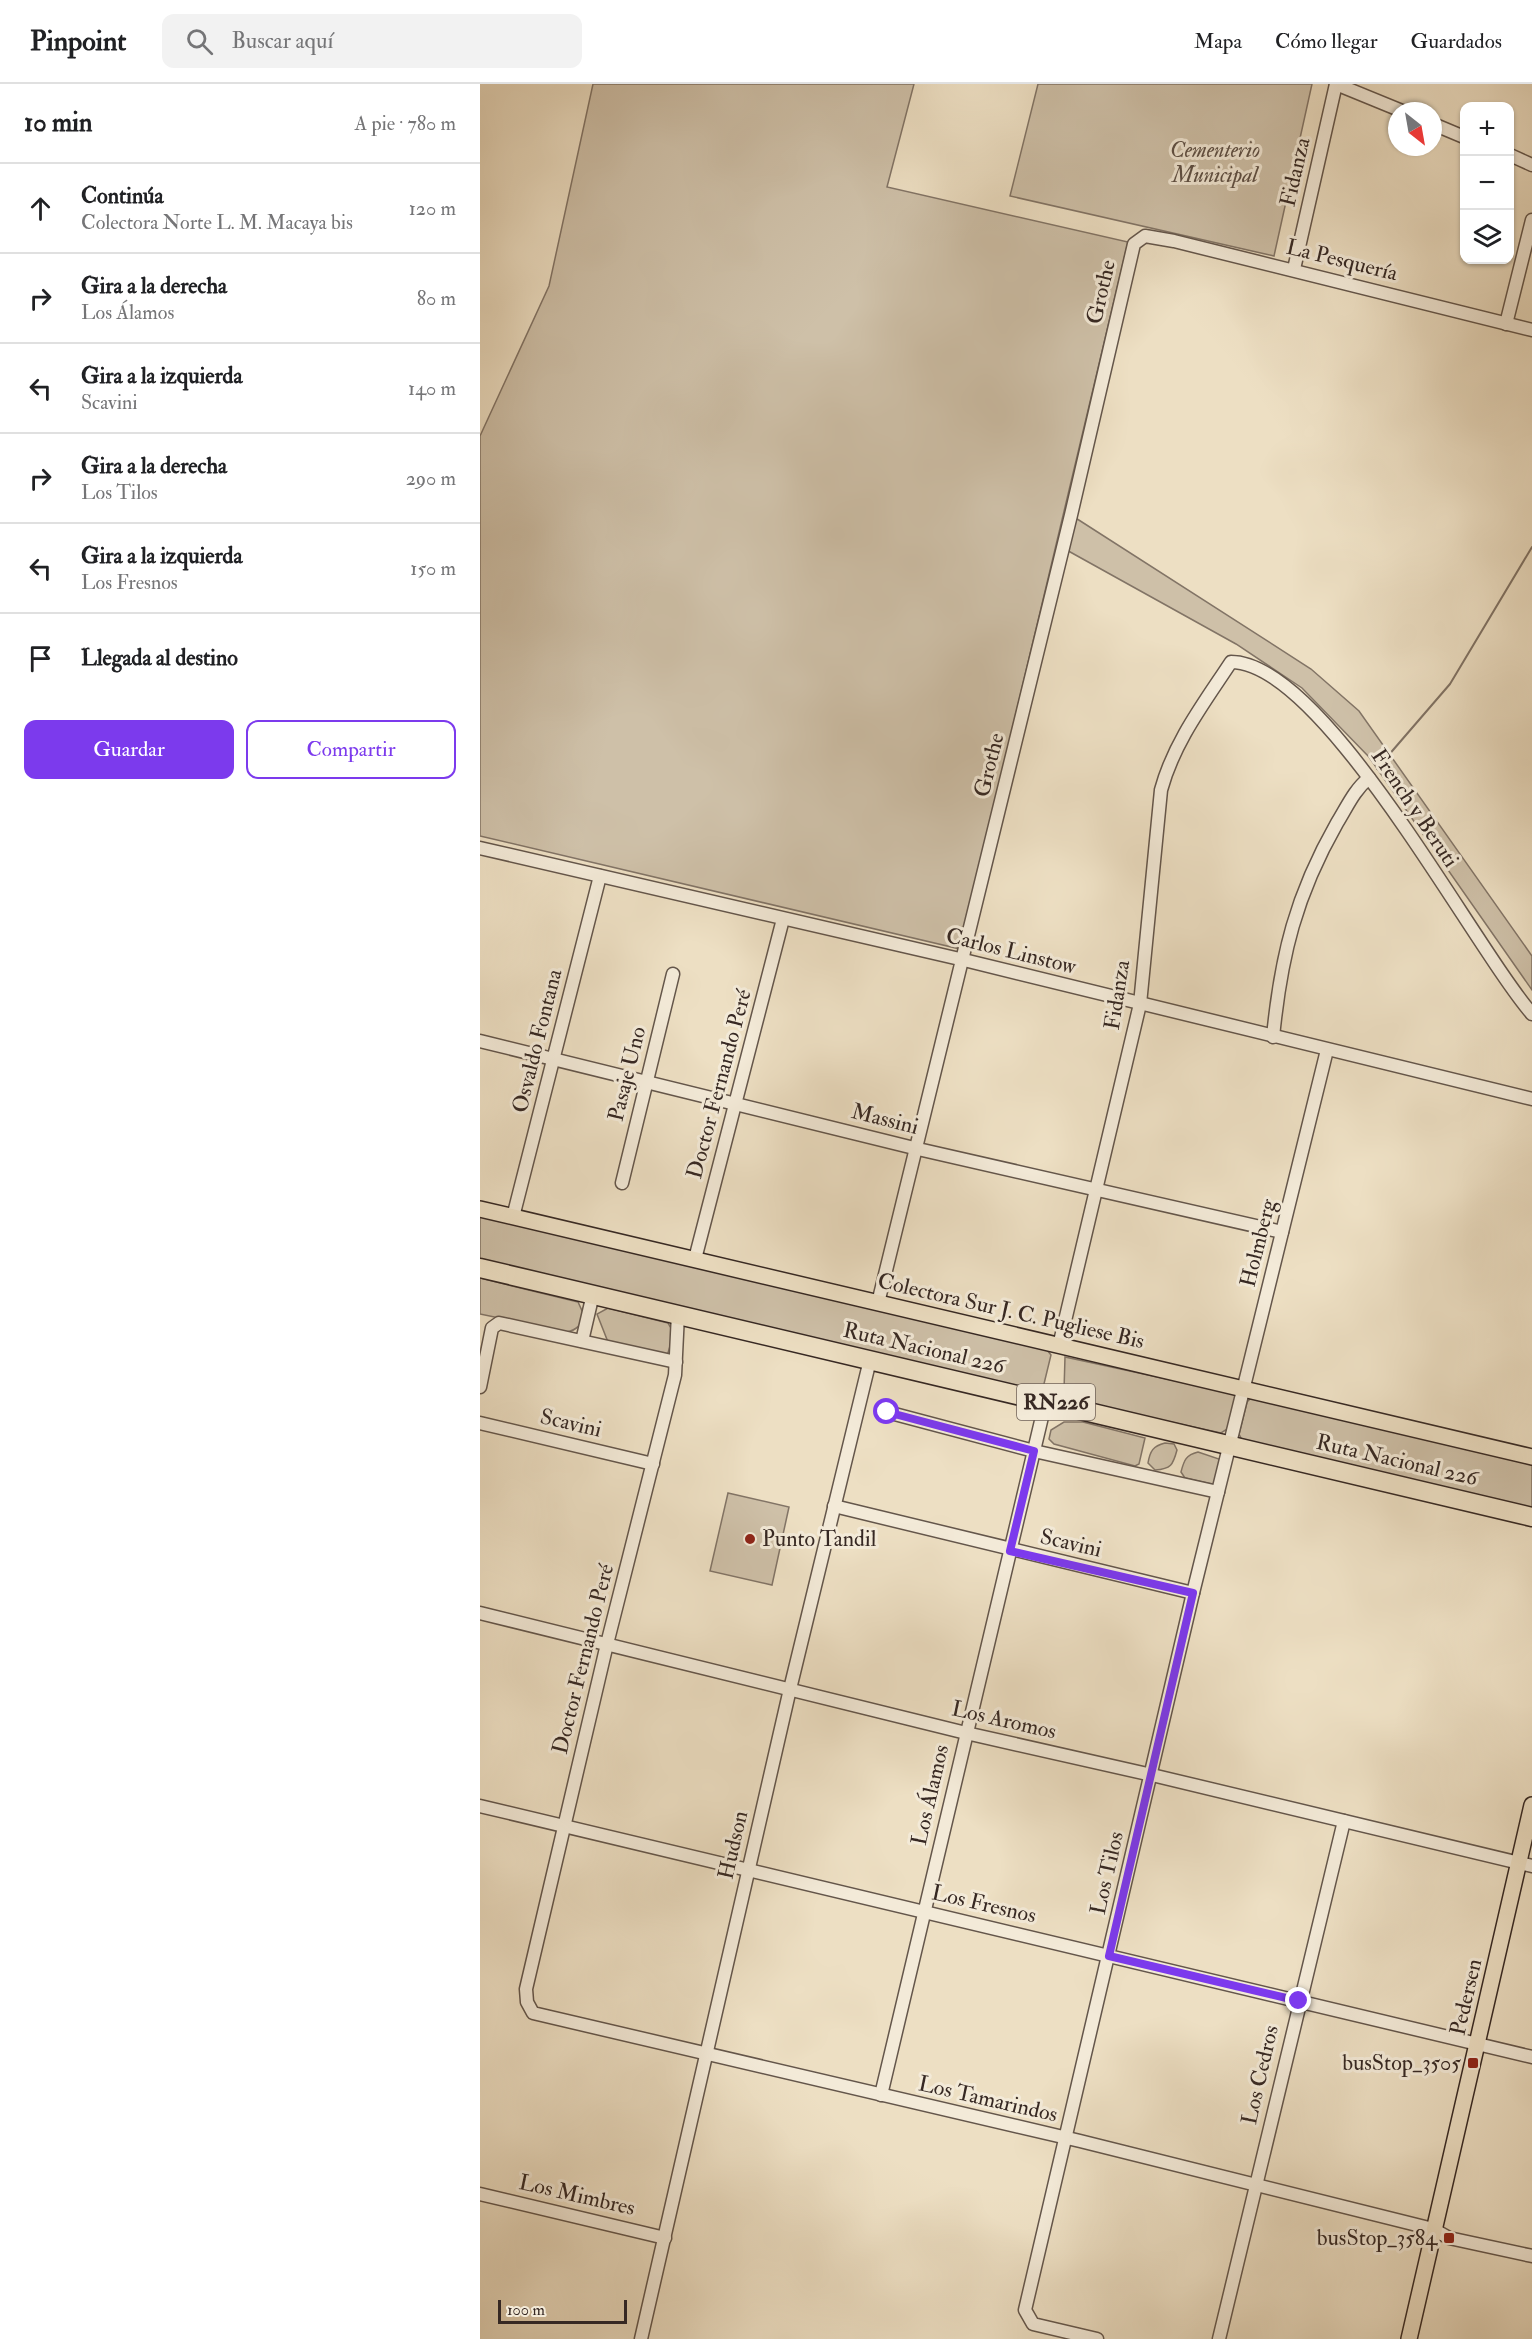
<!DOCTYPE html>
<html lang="es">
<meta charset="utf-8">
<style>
body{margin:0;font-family:"IM FELL Double Pica",serif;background:#f2f2f2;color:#202124}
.controls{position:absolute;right:18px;top:18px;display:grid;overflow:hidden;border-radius:12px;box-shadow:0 2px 4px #0004}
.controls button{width:54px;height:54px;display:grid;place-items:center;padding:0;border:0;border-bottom:2px solid #e0e0e0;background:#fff;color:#202124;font:30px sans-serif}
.compass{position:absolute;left:908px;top:18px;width:54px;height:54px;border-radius:50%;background:#fff;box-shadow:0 2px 4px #0004;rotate:149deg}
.scale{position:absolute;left:18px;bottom:15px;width:129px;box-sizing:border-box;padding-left:6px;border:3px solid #362823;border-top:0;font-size:16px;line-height:21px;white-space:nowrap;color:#362823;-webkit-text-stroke:4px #f3ead8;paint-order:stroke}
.stop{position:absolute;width:18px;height:18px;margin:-14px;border:4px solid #7c3aed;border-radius:50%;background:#fff}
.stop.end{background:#7c3aed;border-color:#fff;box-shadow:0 2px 6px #0008}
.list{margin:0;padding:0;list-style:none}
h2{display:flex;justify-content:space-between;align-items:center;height:78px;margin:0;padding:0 24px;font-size:26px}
h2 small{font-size:20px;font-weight:400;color:#757577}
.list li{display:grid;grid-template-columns:39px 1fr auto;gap:18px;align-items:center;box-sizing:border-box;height:90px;padding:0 24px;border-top:2px solid #e0e0e0}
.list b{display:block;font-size:22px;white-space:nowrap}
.list p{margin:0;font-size:20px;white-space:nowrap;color:#757577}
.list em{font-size:20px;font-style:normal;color:#757577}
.actions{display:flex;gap:12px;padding:18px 24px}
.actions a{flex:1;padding:14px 0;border:2px solid #7c3aed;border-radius:12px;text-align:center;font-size:21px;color:#7c3aed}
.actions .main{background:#7c3aed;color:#fff}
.icon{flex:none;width:33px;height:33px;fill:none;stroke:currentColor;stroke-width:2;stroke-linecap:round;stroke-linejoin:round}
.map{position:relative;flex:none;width:1052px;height:2255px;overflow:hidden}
header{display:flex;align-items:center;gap:36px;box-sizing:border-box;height:84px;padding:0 30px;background:#fff;border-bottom:2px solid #e0e0e0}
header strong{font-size:28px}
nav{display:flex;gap:33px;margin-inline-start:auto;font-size:21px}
.search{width:420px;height:54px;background:#f2f2f2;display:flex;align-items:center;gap:15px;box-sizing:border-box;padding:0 21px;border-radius:12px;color:#757577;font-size:22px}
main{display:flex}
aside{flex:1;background:#fff}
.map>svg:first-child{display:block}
.green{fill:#cec0a8;stroke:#827466;stroke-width:1.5}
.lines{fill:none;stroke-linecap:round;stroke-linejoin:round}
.stream{stroke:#7f7163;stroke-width:2}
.minor-casing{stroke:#64564b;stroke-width:15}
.major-casing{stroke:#362823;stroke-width:18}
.highway-casing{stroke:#362823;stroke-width:21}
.minor{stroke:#f3ead8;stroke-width:12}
.major{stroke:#eddfc3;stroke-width:15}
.highway{stroke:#eddfc3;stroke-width:18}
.route{stroke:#7c3aed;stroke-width:8}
.poi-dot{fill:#8f2418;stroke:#f3ead8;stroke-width:2}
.labels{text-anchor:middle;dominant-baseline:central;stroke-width:6;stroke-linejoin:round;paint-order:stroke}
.shield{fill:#f3ead8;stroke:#6f6259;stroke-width:1.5}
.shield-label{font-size:21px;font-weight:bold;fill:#362823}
.park-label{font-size:22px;font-style:italic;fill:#5c4e44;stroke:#f3ead8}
.street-label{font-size:22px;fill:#362823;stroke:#f3ead8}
.poi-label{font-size:22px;fill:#362823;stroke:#f3ead8;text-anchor:end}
</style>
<header>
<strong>Pinpoint</strong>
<div class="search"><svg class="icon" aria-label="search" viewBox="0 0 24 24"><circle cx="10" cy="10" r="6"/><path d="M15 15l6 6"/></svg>Buscar aquí</div>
<nav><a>Mapa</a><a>Cómo llegar</a><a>Guardados</a></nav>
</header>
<main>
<aside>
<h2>10 min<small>A pie · 780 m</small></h2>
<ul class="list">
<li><svg class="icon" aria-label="ahead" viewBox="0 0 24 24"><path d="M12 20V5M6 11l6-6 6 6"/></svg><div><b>Continúa</b><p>Colectora Norte L. M. Macaya bis</p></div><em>120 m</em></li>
<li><svg class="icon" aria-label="right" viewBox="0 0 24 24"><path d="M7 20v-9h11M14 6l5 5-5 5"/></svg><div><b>Gira a la derecha</b><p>Los Álamos</p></div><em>80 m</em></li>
<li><svg class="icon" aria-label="left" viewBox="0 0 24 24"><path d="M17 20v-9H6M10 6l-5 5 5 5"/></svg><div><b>Gira a la izquierda</b><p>Scavini</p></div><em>140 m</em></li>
<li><svg class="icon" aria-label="right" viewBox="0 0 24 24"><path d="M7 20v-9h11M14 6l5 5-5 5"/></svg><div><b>Gira a la derecha</b><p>Los Tilos</p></div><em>290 m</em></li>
<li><svg class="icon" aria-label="left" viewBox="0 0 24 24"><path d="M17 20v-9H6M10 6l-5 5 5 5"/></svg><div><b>Gira a la izquierda</b><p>Los Fresnos</p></div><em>150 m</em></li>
<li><svg class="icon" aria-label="arrive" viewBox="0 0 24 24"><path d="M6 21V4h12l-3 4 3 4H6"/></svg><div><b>Llegada al destino</b></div></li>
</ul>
<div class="actions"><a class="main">Guardar</a><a>Compartir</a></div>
</aside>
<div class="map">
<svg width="1052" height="2255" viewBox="0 0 1052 2255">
<rect width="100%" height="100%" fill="#eddfc3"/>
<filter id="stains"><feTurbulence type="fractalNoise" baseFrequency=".00333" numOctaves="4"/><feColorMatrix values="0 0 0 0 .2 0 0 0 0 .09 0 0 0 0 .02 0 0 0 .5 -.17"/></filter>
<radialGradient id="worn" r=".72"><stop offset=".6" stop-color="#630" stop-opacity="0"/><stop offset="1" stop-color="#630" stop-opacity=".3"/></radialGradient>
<g class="green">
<polygon points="113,0 434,0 407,103 648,158 480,865 0,752 0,352 69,202"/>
<polygon points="558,0 832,0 794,172 530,112"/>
<polygon points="591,431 831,585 879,627 1052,872 1052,906 889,673 822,604 756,560 583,464"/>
<polygon points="0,1131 567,1266 571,1271 562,1308 0,1177"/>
<path d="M0,1194L98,1218L104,1231C102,1241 97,1246 87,1248L0,1230Z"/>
<polygon points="128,1224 188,1239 194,1249 187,1272 128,1258 117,1230"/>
<polygon points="585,1273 756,1310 752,1342 741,1349 594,1317 584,1307"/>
<polygon points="772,1313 1052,1379 1052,1426 762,1356 759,1350 767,1318"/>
<polygon points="584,1338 603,1338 665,1354 659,1380 655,1382 574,1360 569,1355 571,1346"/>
<path d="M685,1359L694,1360L697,1366C693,1381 691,1385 675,1386L668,1379C670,1367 673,1362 685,1359Z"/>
<path d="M718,1368L739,1375L742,1382L736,1401L705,1394L701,1388C704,1376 706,1371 718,1368Z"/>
<polygon points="248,1409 309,1423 292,1501 230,1487"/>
</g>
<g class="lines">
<g class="stream">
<polyline points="907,673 970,600 1052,463"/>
<polyline points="897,685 901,680"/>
</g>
<g class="minor-casing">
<g id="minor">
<polyline points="856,0 922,27"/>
<polyline points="953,40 984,53"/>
<polyline points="1030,71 1052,81"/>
<polyline points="814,185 856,0"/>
<polyline points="1026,240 1052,136"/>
<polyline points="0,764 484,876 1052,1015"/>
<path d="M793,953C801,871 816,811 857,739C867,723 874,706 889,694"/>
<polyline points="0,957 438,1065 802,1148"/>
<polyline points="142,1099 193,890"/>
<polyline points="33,1133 120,792"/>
<polyline points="215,1175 303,835"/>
<polyline points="398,1219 591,431 654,160 665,152 694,157 1052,246"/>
<polyline points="198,1230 195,1291 127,1560 46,1905 47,1918 53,1929 600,2057 953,2145 969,2154 1052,2172"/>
<polyline points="102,1257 113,1210"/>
<path d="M579,1262L660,920L681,706C694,658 724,619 751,578C844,578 991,859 1052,930"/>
<polyline points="0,1303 12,1244 19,1239 196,1278"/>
<polyline points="407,1328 554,1367 738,1408"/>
<polyline points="0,1339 173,1380"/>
<polyline points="354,1422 713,1509"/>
<polyline points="0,1529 486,1649 672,1691 1052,1782"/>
<polyline points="0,1722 1052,1973"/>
<polyline points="401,2011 566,1316"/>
<polyline points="0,2110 185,2154"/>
<polyline points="161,2255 310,1605 390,1276"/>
<polyline points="617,2255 553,2240 545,2226 713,1509 847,966"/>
<polyline points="739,2255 864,1737"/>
</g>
</g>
<g class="major-casing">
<g id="major">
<polyline points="0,1125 1052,1373"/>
<polyline points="929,2255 1052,1721"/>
</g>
</g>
<g class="highway-casing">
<polyline id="highway" points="0,1184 1052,1433"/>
</g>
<use href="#minor" class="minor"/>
<use href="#major" class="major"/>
<use href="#highway" class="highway"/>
</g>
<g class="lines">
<polyline class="route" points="407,1328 554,1367 530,1467 713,1509 629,1872 819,1917"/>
</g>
<g class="poi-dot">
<circle cx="270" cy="1455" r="6"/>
<rect x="987" y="1973" width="12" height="12" rx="3"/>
<rect x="963" y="2148" width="12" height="12" rx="3"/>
</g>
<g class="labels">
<rect class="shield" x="537" y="1300" width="78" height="36" rx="4.5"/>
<g class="shield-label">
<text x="576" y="1318">RN226</text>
</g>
<g class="park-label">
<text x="735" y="66">Cementerio<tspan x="735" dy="25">Municipal</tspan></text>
</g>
<g class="street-label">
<text transform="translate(815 88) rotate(-77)">Fidanza</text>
<text transform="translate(862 176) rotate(14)">La Pesquería</text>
<text transform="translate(621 208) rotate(-77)">Grothe</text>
<text transform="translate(509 681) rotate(-76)">Grothe</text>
<text transform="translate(935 724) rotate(56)">French y Beruti</text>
<text transform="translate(531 867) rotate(14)">Carlos Linstow</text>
<text transform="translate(637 911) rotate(-81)">Fidanza</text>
<text transform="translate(57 957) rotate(-76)">Osvaldo Fontana</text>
<text transform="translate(147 990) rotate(-76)">Pasaje Uno</text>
<text transform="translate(239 1000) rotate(-75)">Doctor Fernando Peré</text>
<text transform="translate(405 1035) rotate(14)">Massini</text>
<text transform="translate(778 1159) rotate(-76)">Holmberg</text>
<text transform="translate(531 1227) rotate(13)">Colectora Sur J. C. Pugliese Bis</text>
<text transform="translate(444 1264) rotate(13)">Ruta Nacional 226</text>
<text transform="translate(91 1339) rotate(13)">Scavini</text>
<text transform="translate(917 1376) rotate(13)">Ruta Nacional 226</text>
<text transform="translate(591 1459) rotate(13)">Scavini</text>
<text transform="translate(103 1575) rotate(-76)">Doctor Fernando Peré</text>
<text transform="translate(524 1636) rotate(13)">Los Aromos</text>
<text transform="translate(450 1711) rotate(-77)">Los Álamos</text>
<text transform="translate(253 1761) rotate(-77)">Hudson</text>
<text transform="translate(627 1789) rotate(-77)">Los Tilos</text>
<text transform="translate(504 1820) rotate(13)">Los Fresnos</text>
<text transform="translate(986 1913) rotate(-77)">Pedersen</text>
<text transform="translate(780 1991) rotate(-77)">Los Cedros</text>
<text transform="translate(508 2015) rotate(13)">Los Tamarindos</text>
<text transform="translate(97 2111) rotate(13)">Los Mimbres</text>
</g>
<g class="poi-label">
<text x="282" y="1455" text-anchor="start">Punto Tandil</text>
<text x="981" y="1979">busStop_3505</text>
<text x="957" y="2154">busStop_3584</text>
</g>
</g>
<rect width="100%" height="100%" filter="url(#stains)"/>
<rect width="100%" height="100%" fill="url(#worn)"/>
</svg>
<div class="controls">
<button>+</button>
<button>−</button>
<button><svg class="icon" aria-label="layers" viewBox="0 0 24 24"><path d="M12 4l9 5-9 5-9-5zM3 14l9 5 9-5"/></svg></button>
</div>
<svg class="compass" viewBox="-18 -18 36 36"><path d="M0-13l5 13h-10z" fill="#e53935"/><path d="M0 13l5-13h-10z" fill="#757577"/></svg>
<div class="scale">100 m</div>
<div class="stop" style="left:407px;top:1328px"></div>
<div class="stop end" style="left:819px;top:1917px"></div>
</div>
</main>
